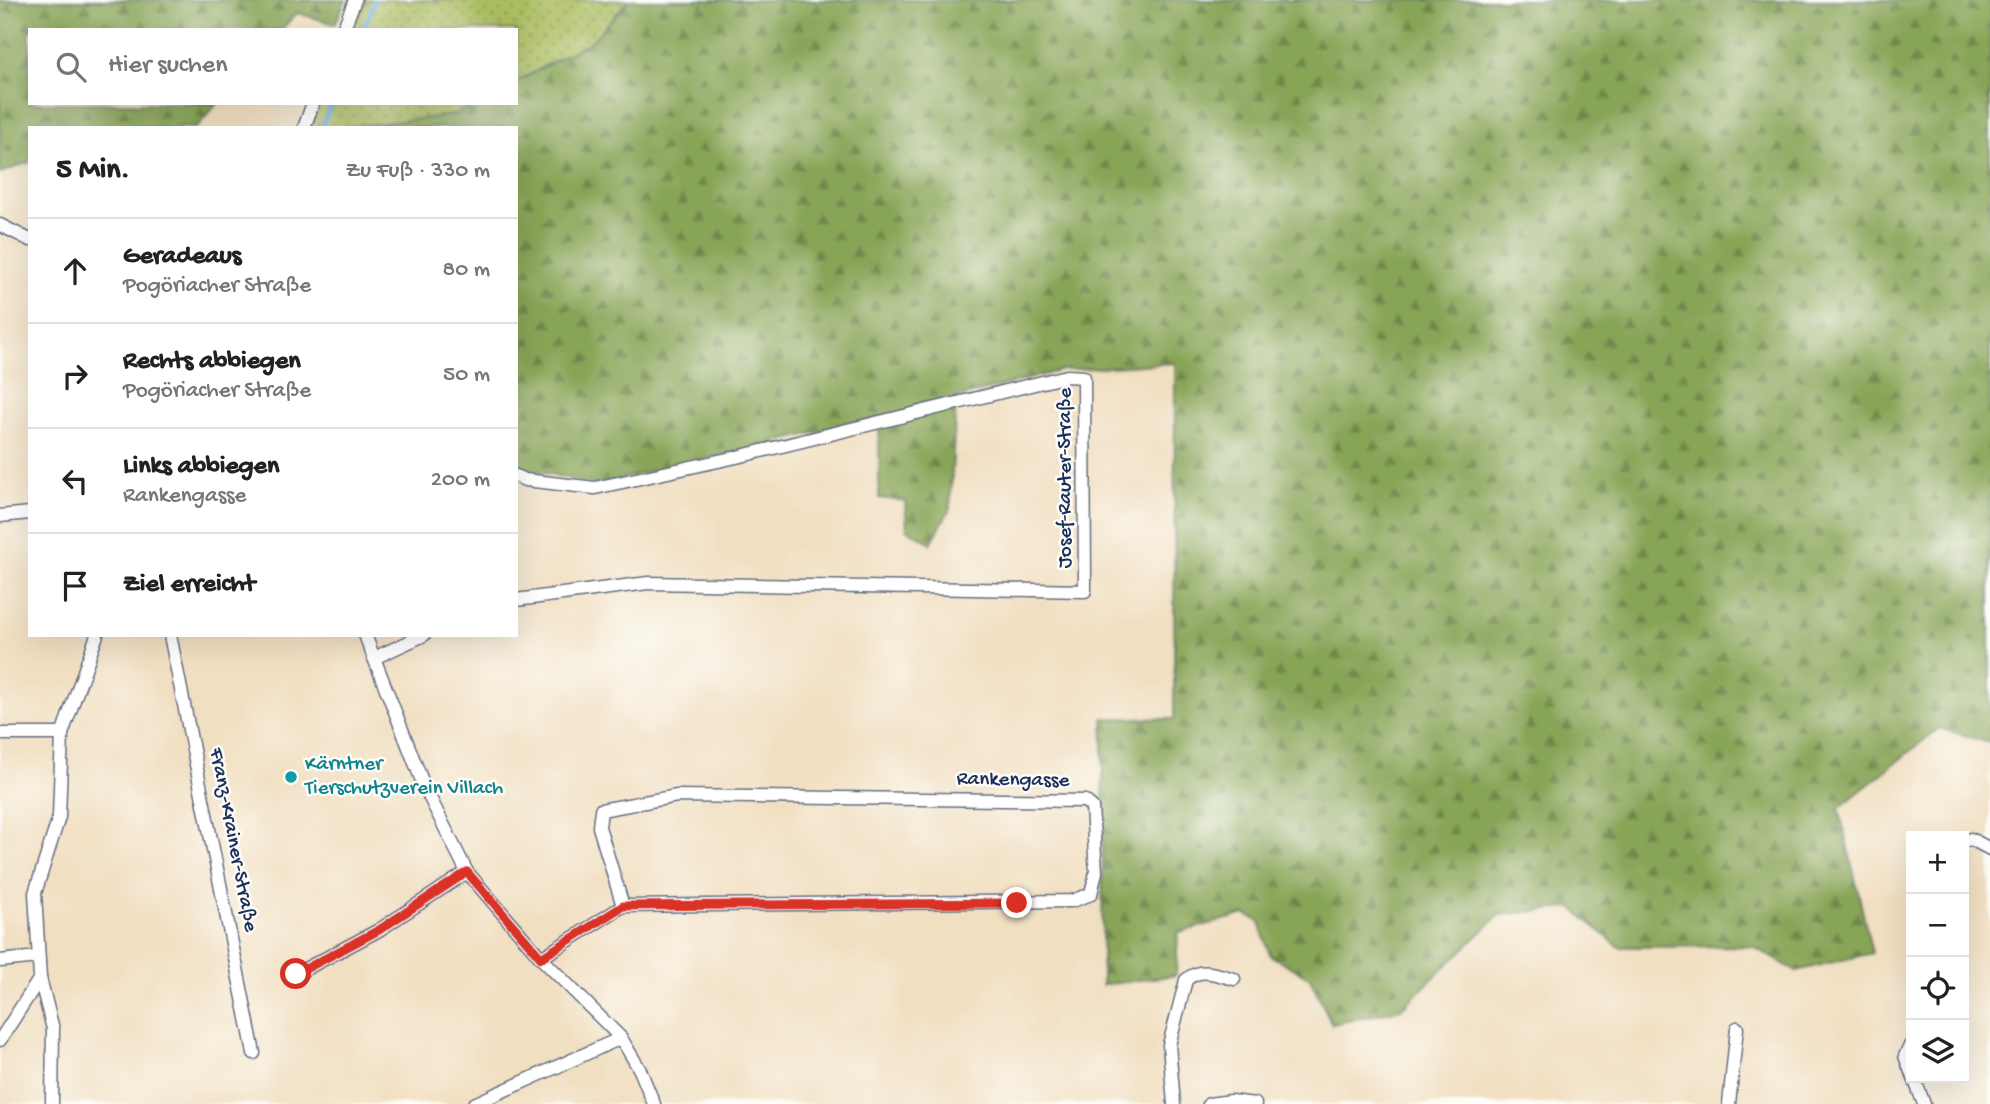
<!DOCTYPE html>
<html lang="de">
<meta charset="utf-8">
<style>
body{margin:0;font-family:"Gochi Hand",sans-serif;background:#f2f2f2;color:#222}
.controls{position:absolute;right:21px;bottom:21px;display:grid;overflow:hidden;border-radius:0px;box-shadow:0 7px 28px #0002}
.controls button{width:63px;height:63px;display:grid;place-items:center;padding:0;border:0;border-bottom:2px solid #e0e0e0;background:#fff;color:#222;font:35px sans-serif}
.stop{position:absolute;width:21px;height:21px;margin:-16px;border:5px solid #d93025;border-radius:50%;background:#fff}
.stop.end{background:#d93025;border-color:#fff;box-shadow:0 2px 7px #0008}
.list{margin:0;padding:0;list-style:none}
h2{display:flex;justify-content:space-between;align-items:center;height:91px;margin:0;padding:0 28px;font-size:30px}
h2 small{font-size:23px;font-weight:400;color:#767676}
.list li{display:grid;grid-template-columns:46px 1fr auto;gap:21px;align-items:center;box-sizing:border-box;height:105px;padding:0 28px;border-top:2px solid #e0e0e0}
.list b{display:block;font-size:26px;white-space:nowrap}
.list p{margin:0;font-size:23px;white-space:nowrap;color:#767676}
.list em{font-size:23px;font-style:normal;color:#767676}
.icon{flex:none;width:38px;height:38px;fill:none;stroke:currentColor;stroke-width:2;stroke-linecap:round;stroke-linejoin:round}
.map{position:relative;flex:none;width:1990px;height:1104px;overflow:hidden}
.search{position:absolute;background:#fff;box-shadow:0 7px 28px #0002;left:28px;top:28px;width:490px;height:77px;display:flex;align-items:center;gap:18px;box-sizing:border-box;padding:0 24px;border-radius:0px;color:#767676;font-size:26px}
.panel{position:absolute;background:#fff;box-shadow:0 7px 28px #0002;left:28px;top:126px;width:490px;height:511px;border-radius:0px}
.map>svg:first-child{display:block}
.grass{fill:url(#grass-dots);stroke:#637660;stroke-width:2}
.forest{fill:url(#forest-firs);stroke:#526a5a;stroke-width:2}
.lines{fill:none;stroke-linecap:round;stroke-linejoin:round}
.stream{stroke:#69aadd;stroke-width:4.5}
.street-casing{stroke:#666d81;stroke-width:15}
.street{stroke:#fff;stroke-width:12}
.route{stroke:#d93025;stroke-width:9}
.culture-dot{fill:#0f9aa8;stroke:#fdfcf7;stroke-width:2.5}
.labels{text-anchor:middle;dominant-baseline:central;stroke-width:5;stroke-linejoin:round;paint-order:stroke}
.street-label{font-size:21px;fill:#1b2f5e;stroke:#fdfcf7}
.culture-label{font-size:21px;fill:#0d838f;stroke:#fdfcf7;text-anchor:start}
</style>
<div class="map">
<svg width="1990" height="1104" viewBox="0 0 1990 1104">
<defs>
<pattern id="grass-dots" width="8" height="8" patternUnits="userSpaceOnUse" patternTransform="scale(1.75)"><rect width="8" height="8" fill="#abbd61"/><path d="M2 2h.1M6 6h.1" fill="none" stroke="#8a9a53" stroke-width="1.8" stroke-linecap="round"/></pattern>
<pattern id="forest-firs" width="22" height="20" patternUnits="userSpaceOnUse" patternTransform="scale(1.75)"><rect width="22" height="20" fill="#88a457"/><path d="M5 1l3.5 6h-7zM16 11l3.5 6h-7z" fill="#6e864b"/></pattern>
</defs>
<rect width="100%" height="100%" fill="#fdfcf7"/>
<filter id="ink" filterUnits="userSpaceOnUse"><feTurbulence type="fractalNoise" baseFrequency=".0143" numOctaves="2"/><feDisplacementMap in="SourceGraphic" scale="14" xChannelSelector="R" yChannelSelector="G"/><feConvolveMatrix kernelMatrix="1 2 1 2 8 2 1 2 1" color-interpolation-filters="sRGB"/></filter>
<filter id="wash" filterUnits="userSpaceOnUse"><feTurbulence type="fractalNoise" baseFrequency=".00686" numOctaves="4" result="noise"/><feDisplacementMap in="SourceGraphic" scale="28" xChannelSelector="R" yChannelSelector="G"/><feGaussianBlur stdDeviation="1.57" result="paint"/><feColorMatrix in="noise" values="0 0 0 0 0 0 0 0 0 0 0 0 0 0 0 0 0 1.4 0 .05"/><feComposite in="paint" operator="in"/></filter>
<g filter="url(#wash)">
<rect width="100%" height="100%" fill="#f1dfc1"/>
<g class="grass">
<polygon points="366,0 629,0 592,41 516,82 516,30 351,30"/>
<polygon points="319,103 477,103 455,115 341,128 310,128"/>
</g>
<g class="forest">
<polygon points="0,0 346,0 335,24 297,13 281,30 30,30 30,103 218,103 196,128 30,128 30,162 0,173"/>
<polygon points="629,0 1990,0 1990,743 1939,728 1839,808 1872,953 1796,971 1752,946 1619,947 1571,907 1499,915 1401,1009 1332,1024 1310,978 1270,955 1259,921 1245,914 1178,933 1176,975 1102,985 1103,718 1174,719 1175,363 1062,370 956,398 950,509 931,543 907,529 905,501 879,498 879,418 595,485 516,466 516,128 341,128 455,115 477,103 516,103 516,82 592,41"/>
</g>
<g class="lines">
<g class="stream">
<polyline points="363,30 375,0"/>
<polyline points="321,128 332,103"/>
</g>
</g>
</g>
<g filter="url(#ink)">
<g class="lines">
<g class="street-casing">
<g id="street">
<polyline points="343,30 355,0"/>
<polyline points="304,128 313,103"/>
<polyline points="0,225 30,240"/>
<polyline points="516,476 525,480 595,488 741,456 1067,376 1084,377 1085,591 648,583 516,600"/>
<polyline points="0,516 30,513"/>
<polyline points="170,635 254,1053"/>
<polyline points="365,635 424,786 467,872 541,958 621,1038 640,1070 654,1104"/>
<polyline points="374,658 424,635"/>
<polyline points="0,734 62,734"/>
<polyline points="1964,841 1971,839 1990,849"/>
<polyline points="541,958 623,906 1072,901 1091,894 1096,872 1092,807 1085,801 677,796 601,810 599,827 623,906"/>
<polyline points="0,961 38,957"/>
<polyline points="296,974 379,930 467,872"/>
<polyline points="40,978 53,1029 52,1104"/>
<polyline points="0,1040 40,978 35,893 59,817 62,734 97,635"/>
<polyline points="1911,1044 1905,1056 1911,1072"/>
<polyline points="1914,1078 1924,1104"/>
<polyline points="474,1104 621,1038"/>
<path d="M1174,1104L1169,1045L1186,980C1201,967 1215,974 1234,979"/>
<polyline points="1209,1104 1231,1101 1255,1104"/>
<polyline points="1729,1104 1737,1028"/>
</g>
</g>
<use href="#street" class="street"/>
</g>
</g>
<g class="lines" filter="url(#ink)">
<polyline class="route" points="296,974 379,930 467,872 541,958 623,906 1017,903"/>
</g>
<circle class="culture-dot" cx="291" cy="777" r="7"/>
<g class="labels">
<g class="street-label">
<text transform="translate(1066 478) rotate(-90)">Josef-Rauter-Straße</text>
<text transform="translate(1013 781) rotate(1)">Rankengasse</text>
<text transform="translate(232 840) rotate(79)">Franz-Krainer-Straße</text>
</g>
<g class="culture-label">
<text x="305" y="765">Kärntner<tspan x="305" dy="24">Tierschutzverein Villach</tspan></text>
</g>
</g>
</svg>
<div class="controls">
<button>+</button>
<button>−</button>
<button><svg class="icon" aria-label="locate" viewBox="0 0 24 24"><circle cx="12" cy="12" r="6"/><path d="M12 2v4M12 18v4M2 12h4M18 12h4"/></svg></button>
<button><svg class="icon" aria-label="layers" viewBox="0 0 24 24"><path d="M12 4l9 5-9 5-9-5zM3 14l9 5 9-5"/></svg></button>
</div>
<div class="stop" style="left:296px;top:974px"></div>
<div class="stop end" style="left:1017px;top:903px"></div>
<div class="search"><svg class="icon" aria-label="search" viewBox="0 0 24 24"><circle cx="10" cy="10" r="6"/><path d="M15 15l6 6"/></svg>Hier suchen</div>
<section class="panel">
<h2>5 Min.<small>Zu Fuß · 330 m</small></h2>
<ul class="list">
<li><svg class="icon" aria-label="ahead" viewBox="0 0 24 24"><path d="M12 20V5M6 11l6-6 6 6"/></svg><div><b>Geradeaus</b><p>Pogöriacher Straße</p></div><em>80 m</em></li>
<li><svg class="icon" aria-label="right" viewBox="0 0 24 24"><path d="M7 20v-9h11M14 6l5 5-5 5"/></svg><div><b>Rechts abbiegen</b><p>Pogöriacher Straße</p></div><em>50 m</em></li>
<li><svg class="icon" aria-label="left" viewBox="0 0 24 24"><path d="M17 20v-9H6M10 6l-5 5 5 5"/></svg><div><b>Links abbiegen</b><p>Rankengasse</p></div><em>200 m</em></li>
<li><svg class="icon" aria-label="arrive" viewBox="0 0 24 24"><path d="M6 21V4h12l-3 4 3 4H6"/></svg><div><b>Ziel erreicht</b></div></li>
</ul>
</section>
</div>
